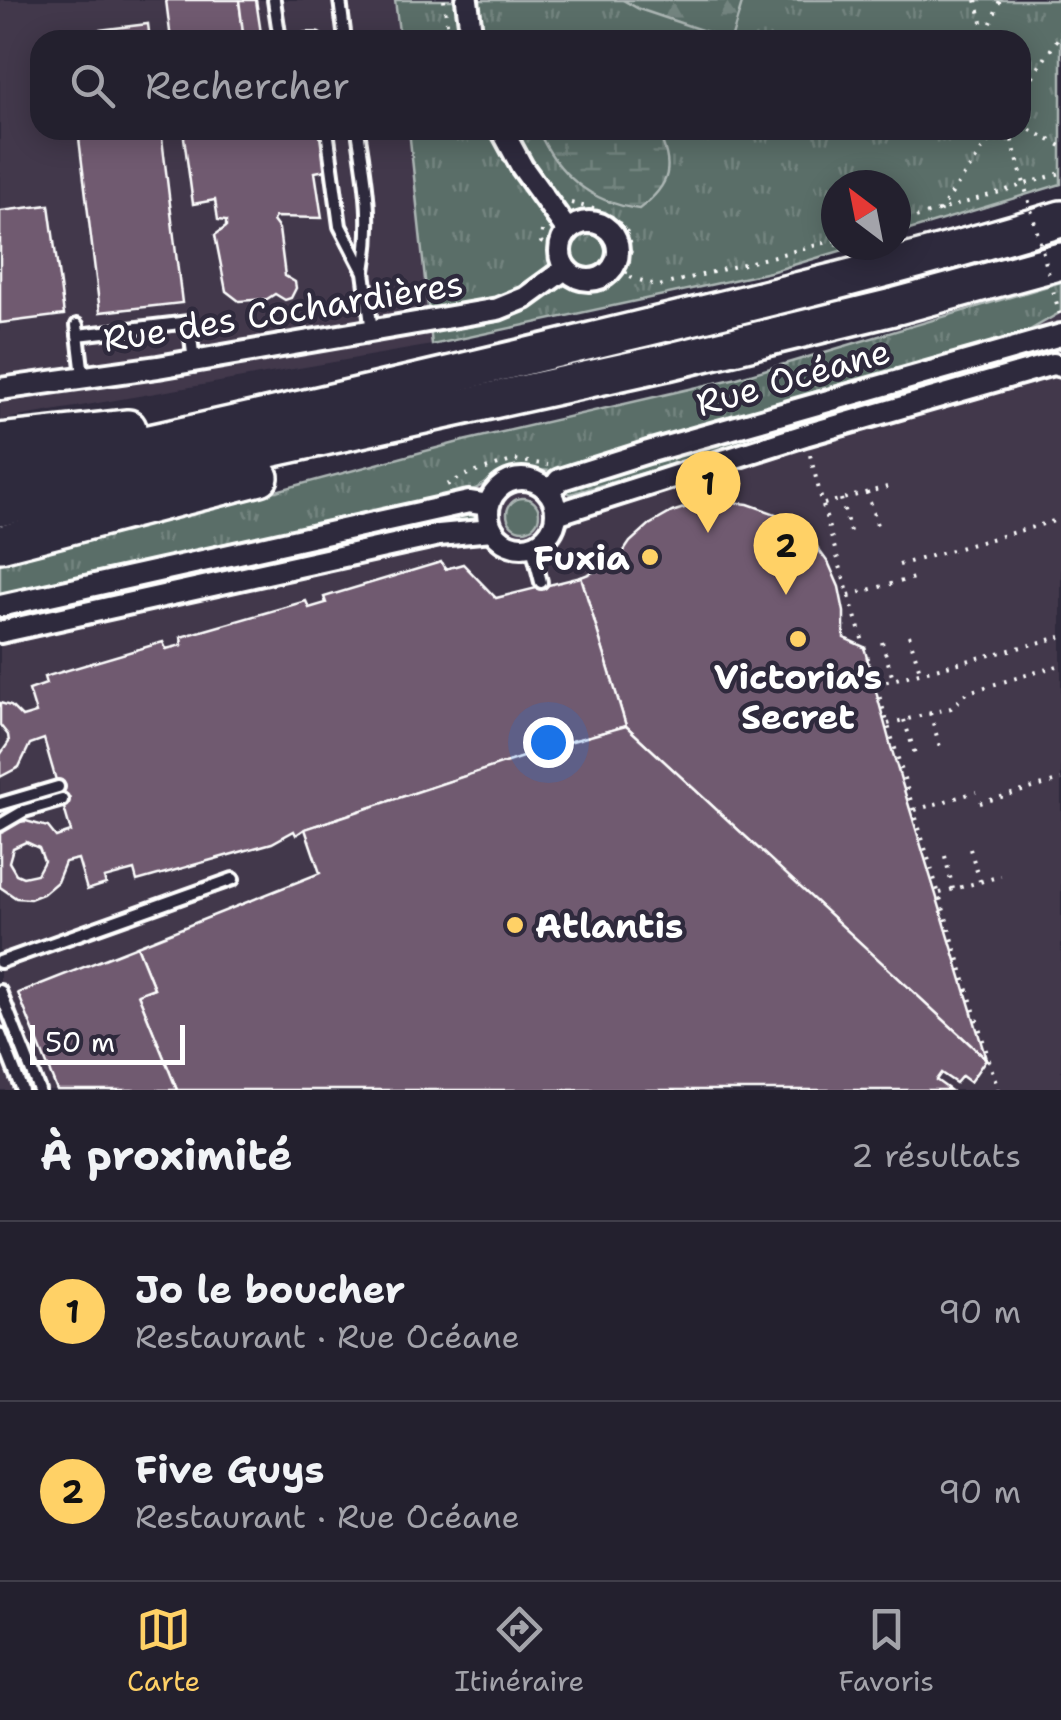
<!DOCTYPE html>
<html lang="fr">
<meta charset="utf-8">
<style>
body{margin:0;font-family:"Shantell Sans",sans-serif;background:#2b2836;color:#f1f3f6}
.compass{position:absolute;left:821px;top:170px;width:90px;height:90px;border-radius:50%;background:#23202e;box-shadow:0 5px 25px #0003;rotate:328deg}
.scale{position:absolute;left:30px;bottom:25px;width:155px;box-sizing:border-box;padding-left:10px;border:5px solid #fff;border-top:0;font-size:28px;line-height:35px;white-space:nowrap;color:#fff;-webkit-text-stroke:8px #2f2a3d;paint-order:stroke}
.you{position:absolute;left:548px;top:742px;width:35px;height:35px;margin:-25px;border:8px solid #fff;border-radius:50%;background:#1a73e8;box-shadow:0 0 0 15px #1a73e833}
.badge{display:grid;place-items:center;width:65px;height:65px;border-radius:50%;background:#ffd166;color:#111;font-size:32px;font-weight:700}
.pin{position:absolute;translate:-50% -82px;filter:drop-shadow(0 2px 5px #0008)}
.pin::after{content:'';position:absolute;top:52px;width:35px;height:30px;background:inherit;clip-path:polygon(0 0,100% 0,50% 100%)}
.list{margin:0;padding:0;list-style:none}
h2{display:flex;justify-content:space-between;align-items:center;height:130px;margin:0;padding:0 40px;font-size:42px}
h2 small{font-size:32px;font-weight:400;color:#a3a3aa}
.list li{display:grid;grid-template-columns:65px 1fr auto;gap:30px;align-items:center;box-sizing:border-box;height:180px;padding:0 40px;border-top:2px solid #403e4a}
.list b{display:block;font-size:38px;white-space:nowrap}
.list p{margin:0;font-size:32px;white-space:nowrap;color:#a3a3aa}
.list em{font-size:32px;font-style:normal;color:#a3a3aa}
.icon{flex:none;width:55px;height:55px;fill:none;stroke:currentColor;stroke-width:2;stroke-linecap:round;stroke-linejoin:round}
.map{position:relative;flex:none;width:1061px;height:1090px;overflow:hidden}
.search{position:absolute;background:#23202e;box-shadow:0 5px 25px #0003;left:30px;right:30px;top:30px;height:110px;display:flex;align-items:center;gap:25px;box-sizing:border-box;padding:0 35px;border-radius:30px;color:#a3a3aa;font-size:38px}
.sheet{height:490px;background:#23202e}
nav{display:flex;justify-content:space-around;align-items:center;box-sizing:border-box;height:140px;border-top:2px solid #403e4a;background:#23202e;font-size:28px;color:#a3a3aa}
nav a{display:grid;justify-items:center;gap:5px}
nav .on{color:#ffd166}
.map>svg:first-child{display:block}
.built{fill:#42384c}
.grass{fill:url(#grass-tufts);stroke:#acb6b4;stroke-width:2.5}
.forest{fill:url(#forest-firs);stroke:#acb6b4;stroke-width:2.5}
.wetland{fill:url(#wetland-marsh);stroke:#acb6b4;stroke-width:2.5}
.building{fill:#705a70;stroke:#fff;stroke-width:2.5;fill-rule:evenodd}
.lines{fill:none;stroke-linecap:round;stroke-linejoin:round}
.service-casing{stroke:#fff;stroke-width:18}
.minor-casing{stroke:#fff;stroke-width:28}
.trunk-casing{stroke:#fff;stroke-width:42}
.path{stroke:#fff;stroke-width:4;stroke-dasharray:2.5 8;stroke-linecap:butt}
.service{stroke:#2f2a3d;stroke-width:10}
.minor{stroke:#2f2a3d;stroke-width:20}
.trunk{stroke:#2f2a3d;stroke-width:35}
.path-bridge{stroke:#fff;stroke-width:4;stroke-dasharray:2.5 8;stroke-linecap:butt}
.poi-dot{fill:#ffd166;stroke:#2f2a3d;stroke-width:4}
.labels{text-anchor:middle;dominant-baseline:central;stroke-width:9;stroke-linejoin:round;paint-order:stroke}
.street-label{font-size:35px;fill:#fff;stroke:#2f2a3d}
.poi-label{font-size:35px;font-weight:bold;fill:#fff;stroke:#2f2a3d;text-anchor:end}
</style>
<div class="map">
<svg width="1061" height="1090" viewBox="0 0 1061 1090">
<defs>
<pattern id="grass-tufts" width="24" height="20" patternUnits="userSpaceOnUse" patternTransform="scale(2.5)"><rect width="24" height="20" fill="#5a6e68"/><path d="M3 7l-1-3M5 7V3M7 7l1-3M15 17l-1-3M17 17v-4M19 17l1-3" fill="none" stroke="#73847f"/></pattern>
<pattern id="forest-firs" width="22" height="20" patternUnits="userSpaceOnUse" patternTransform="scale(2.5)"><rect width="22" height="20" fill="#5a6e68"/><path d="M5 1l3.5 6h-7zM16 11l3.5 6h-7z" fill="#73847f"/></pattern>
<pattern id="wetland-marsh" width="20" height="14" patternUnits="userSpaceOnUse" patternTransform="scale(2.5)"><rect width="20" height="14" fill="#5a6e68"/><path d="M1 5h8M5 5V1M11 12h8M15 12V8" fill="none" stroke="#73847f"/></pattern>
</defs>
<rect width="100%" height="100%" fill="#2f2a3d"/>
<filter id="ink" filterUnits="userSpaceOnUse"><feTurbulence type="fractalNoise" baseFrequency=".01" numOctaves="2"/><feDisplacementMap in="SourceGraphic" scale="20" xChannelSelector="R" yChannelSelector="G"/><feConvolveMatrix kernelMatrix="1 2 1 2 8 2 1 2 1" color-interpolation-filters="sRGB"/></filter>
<g filter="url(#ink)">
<g class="built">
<polygon points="0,0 395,0 400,40 40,40 40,130 409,130 432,345 0,420"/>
<polygon points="1061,312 1061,1090 0,1090 0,594 445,497 475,489 513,469 554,471 652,440 1023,334"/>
</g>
<g class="grass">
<polygon points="395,0 1061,0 1061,184 896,234 896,185 836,185 836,245 860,245 770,272 432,345 409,130 1021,130 1021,40 400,40"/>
<polygon points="1061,282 1061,312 1023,334 652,440 554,471 513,469 475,489 445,497 0,594 0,559 81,543 463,441 737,378"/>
<polygon points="1046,349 1047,353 1035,359 571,494 566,492 568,487 589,479"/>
<circle cx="523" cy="514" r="16"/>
<polygon points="472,512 476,517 472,520 0,622 0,614"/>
</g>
<polygon class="forest" points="623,0 743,0 731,40 639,9"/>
<path class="wetland" d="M538,130H657C675,166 671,185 639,209C590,203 557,173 538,130Z"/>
<g class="building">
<polygon points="166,0 239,0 244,40 171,40"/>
<polygon points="239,0 256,0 262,40 244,40"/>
<polygon points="148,24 150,40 67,40 66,34"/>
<polygon points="78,130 161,130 182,303 100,312"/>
<polygon points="183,130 321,130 326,170 315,172 322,218 275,217 273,221 279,229 285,276 295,282 296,288 291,298 285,300 275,294 267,299 239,301 226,291 215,235 226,227 226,221 218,220 215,200 193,204"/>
<polygon points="49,205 64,315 0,323 0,211"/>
<polygon points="722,501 748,504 776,514 813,542 829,564 839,587 844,612 844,638 864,647 891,747 986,1059 626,726 581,577 616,563 630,542 649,525 672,512 696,504"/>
<path d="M441,562L445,569L463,564L496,598L581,577L626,726L565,743L305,829L296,835L294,831L272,843L137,881L134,870L104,878L106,884L87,890L78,859L65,862L57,882L43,894L30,899L16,898L0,887V831L12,823L26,821L48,827L56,837L71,832L44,739L30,744L19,767L0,777V755L9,742L8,735L0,725V703L11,706L22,717L36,713L29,690L46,684L44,677L163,642L166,649L182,645L181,637L306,601L309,608L326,603L324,597ZM26,842L39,848L44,861L37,874L23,877L16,874L9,862L13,848Z"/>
<polygon points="626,726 986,1059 970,1082 962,1076 956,1083 941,1073 936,1080 950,1090 177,1090 138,994 154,988 137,946 320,873 305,829 565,743"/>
<polygon points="137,946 154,988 138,994 177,1090 57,1090 18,993"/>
</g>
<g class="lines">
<g class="service-casing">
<g id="service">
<polyline points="274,0 280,40"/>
<polyline points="340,0 345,40"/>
<polyline points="306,40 316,40"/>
<polyline points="327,130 340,226 364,272 372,331"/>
<path d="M358,130C366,183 373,218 364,271"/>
<polyline points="77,325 83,376"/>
<polyline points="78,335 189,322 194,361"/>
<polyline points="532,547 541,582"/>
<polyline points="0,804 58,787"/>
<polyline points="0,825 24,811 62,800"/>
<polyline points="0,962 233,879"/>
<polyline points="0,991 39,1090"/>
<polyline points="0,1034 22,1090"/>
</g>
</g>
<g class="minor-casing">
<g id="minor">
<polyline points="467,0 472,40"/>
<polyline points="502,130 522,167 568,231"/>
<circle cx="589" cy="251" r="29"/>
<polyline points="0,389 158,367 498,309 525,298 565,269"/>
<circle cx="522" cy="513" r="34"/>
<polyline points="550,493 559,480 648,452 1061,335"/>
<polyline points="556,514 805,435 1053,364 1061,366"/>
<polyline points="0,606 469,502 488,505"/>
<polyline points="0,632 439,535 492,530"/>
</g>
</g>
<g class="trunk-casing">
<g id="trunk">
<polyline points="0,442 128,428"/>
<path d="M0,475C198,434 395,388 591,341C749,303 906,266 1061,219"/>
<polyline points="0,508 667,362 897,306 1061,261"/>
<polyline points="0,544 260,477"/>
</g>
</g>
<g class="path">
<polyline points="444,0 448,30"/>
<polyline points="976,0 987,40"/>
<polyline points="987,33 1000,0"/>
<polyline points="1021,94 1061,34"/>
<polyline points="1021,125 1061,146"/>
<polyline points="1009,130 1023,180"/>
<path d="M571,203C613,213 644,225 625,275"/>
<polyline points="939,212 996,130"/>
<polyline points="896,224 1061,173"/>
<polyline points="542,231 541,242 559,251"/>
<polyline points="610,271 659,286 836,240"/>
<polyline points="810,455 831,536 998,1090"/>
<polyline points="447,485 466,475 515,460 548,465"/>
<polyline points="867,492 879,532"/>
<polyline points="841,499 852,539"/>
<polyline points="824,504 887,487"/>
<polyline points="899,565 1061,519"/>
<polyline points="849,595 914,578"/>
<polyline points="909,635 920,671"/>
<polyline points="882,642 893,679"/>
<polyline points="876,684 1061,637"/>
<polyline points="930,713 940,747"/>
<polyline points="904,720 915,754"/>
<polyline points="888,724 951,708 968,692 1061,665"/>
<polyline points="980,803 1061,780"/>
<polyline points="915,810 976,792"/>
<polyline points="970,849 980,881"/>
<polyline points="945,856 953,889"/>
<polyline points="940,893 1001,876"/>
</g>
<use href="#service" class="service"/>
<use href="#minor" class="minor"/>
<use href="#trunk" class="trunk"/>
<polyline class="path-bridge" points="1023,180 1061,319"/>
</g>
</g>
<g class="poi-dot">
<circle cx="650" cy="557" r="10"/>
<circle cx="798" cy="639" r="10"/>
<circle cx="515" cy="925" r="10"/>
</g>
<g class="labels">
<g class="street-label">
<text transform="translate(283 311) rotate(-9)">Rue des Cochardières</text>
<text transform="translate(793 377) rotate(-16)">Rue Océane</text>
</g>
<g class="poi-label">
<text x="630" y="557">Fuxia</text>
<text x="798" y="676" text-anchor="middle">Victoria's<tspan x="798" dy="40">Secret</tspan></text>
<text x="535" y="925" text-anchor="start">Atlantis</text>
</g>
</g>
</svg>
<svg class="compass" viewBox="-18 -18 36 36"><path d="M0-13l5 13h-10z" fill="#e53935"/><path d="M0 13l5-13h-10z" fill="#a3a3aa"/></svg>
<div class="scale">50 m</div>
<div class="you"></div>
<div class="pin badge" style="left:708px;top:533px">1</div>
<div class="pin badge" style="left:786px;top:595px">2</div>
<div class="search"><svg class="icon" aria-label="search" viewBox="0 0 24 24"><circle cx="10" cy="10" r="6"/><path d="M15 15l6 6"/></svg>Rechercher</div>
</div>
<section class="sheet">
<h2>À proximité<small>2 résultats</small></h2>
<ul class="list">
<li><span class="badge">1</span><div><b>Jo le boucher</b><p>Restaurant · Rue Océane</p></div><em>90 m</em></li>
<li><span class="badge">2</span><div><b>Five Guys</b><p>Restaurant · Rue Océane</p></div><em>90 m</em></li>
</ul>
</section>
<nav>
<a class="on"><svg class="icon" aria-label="map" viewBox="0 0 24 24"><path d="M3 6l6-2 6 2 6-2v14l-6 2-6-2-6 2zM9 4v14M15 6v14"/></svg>Carte</a>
<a><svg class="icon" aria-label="directions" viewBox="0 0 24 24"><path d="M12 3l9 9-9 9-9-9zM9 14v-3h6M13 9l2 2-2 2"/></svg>Itinéraire</a>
<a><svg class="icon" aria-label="saved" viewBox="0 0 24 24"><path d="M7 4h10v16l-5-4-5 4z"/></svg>Favoris</a>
</nav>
